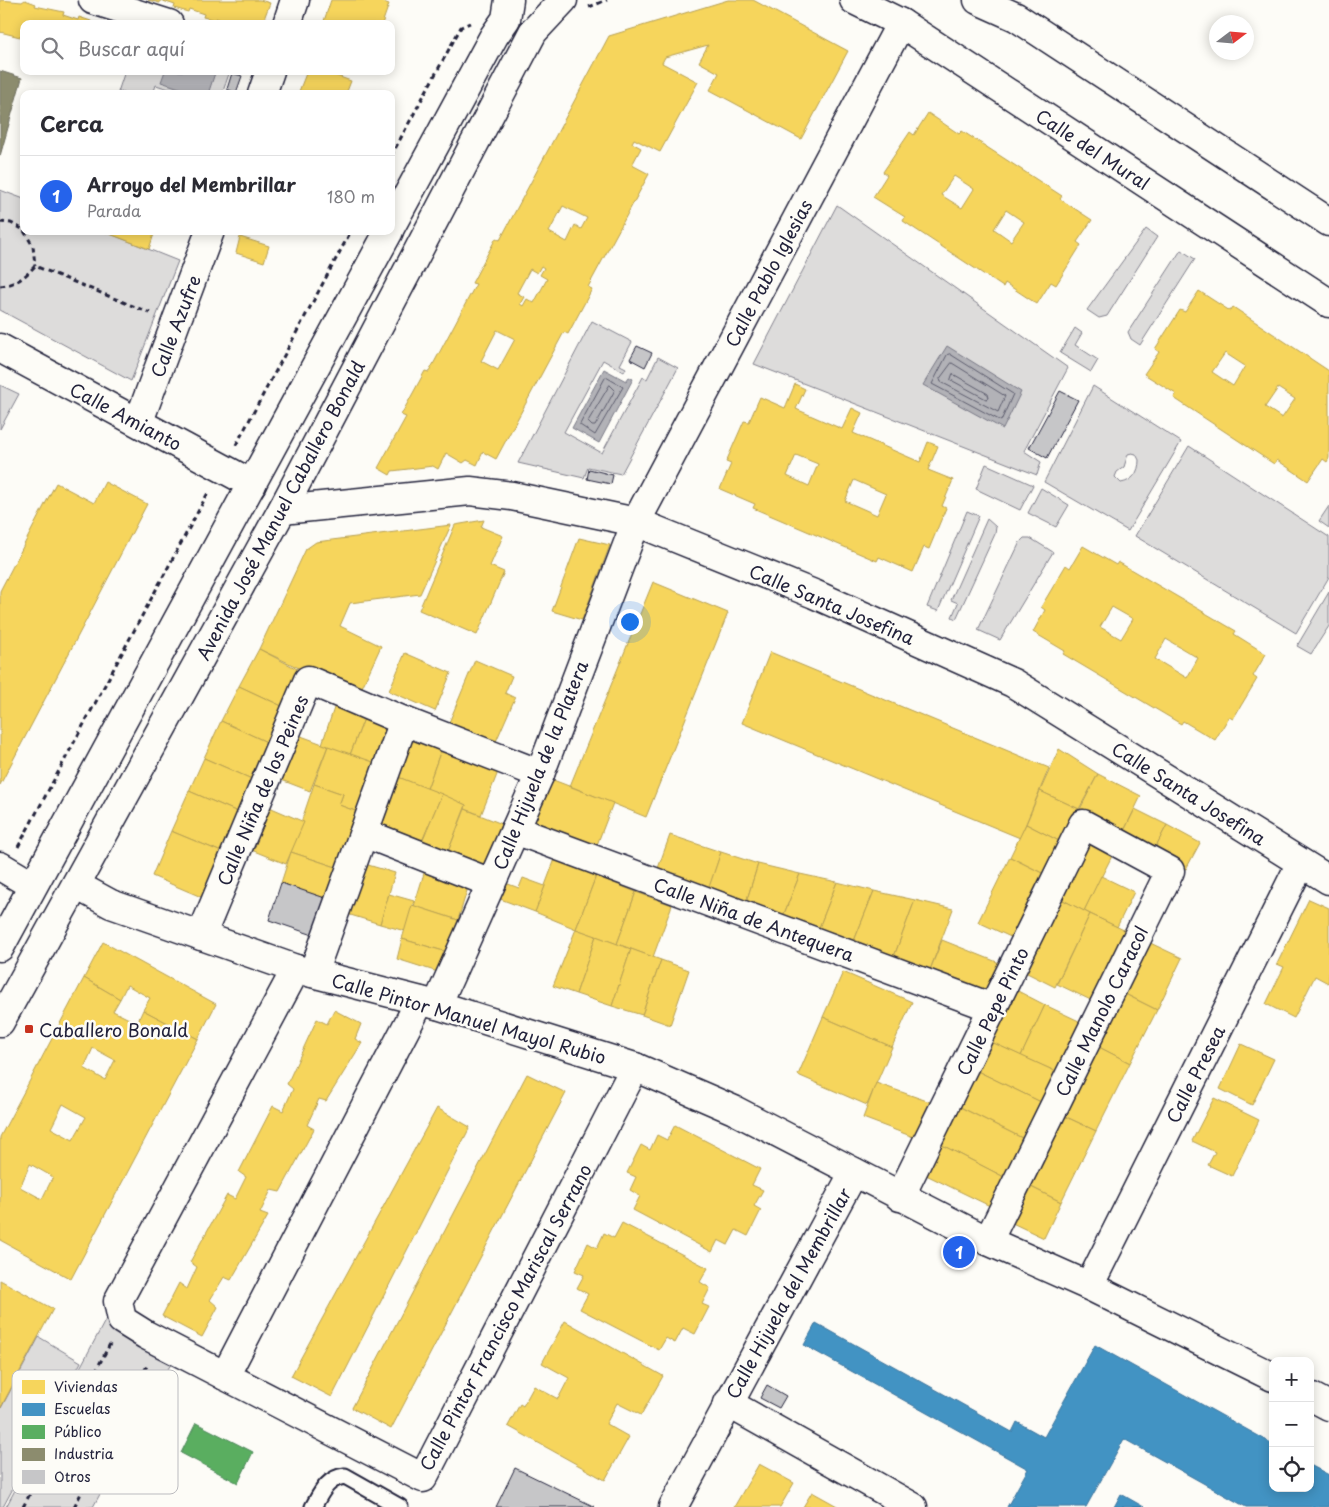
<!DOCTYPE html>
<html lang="es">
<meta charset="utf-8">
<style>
body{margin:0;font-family:"Playpen Sans",sans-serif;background:#f7f7f7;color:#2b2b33}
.controls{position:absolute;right:15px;bottom:15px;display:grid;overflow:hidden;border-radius:10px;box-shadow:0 2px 12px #0003}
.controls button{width:45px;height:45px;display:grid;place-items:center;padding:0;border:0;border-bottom:1px solid #e1e1e2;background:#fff;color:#2b2b33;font:25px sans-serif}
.compass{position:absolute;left:1209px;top:15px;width:45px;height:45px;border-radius:50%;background:#fff;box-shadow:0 2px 12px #0003;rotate:74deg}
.you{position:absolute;left:629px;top:621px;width:18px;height:18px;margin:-12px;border:4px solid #fff;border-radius:50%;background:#1a73e8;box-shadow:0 0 0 8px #1a73e833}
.badge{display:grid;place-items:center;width:32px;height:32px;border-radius:50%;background:#2563eb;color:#fff;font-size:16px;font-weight:700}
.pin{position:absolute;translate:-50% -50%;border:2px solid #fff;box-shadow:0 1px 5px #0006}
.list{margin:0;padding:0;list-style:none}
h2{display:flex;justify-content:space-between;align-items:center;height:65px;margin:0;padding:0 20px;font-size:21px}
h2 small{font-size:16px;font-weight:400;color:#7c7c81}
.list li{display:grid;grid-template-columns:32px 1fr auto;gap:15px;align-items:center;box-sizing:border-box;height:80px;padding:0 20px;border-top:1px solid #e1e1e2}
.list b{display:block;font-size:19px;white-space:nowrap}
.list p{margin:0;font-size:16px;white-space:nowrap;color:#7c7c81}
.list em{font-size:16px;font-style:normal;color:#7c7c81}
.icon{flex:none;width:28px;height:28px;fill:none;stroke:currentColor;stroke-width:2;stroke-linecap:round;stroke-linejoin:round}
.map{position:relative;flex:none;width:1329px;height:1507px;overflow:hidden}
.search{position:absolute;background:#fff;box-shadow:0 2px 12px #0003;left:20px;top:20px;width:375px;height:55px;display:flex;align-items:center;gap:12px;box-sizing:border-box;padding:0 18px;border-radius:10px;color:#7c7c81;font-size:19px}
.panel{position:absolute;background:#fff;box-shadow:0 2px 12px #0003;left:20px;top:90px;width:375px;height:145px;border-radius:10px}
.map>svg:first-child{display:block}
.green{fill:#dddcdb;stroke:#807f8b;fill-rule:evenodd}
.water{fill:#b2b2b7;stroke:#787885}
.homes{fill:#f6d55c;stroke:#b69f52;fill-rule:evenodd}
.schools{fill:#4393c3;stroke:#39719a}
.public{fill:#5aae61;stroke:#498456}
.industry{fill:#8c8c6e;stroke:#6c6c5f}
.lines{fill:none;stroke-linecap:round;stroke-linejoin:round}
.shore{stroke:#5c5c6d;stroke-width:1}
.building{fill:#c6c6c8;stroke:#22223b}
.lane-casing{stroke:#22223b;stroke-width:19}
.street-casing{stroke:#22223b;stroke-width:31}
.secondary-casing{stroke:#22223b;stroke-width:31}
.primary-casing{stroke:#22223b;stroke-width:31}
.path{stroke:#22223b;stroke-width:3;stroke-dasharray:5 4;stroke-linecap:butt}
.lane{stroke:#fdfcf7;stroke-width:15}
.street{stroke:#fdfcf7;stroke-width:28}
.secondary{stroke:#fdfcf7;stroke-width:28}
.primary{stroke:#fdfcf7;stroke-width:28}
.poi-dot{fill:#c8321e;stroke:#fdfcf7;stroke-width:2}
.labels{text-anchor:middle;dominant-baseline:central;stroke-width:5;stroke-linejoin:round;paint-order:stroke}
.street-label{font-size:18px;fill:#22223b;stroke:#fdfcf7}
.poi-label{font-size:18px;fill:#22223b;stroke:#fdfcf7;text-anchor:start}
.key{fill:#fdfcf7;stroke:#bbbbbf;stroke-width:1}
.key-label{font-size:14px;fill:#22223b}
</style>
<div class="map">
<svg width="1329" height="1507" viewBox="0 0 1329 1507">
<rect width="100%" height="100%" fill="#fdfcf7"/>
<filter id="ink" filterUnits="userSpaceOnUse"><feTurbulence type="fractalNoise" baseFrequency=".02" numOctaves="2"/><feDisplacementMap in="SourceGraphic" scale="10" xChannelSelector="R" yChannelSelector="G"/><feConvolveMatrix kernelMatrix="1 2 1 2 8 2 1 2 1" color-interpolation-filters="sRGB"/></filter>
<g filter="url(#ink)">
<g class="green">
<polygon points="125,71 230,71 222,94 185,94 156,85 153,94 118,92"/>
<polygon points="0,190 24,199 24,231 103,231 178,261 131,381 0,310"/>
<polygon points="837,205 1068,368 1024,451 1041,462 1037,475 754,364"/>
<polygon points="1146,229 1157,237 1107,316 1099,318 1087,310"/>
<polygon points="1181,250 1195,259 1140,345 1131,339 1128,332"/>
<polygon points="592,321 632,342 620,365 626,368 624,372 603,360 564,432 602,453 643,377 647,379 658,357 678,368 621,474 588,467 584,478 518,463"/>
<polygon points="1075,328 1082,333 1075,345 1098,360 1091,372 1060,353"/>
<polygon points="0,385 19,394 0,429"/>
<path d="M1093,386L1181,442L1128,531L1044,482ZM1132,453L1136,454L1139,460C1139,472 1133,481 1121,483L1115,477L1117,472L1124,467L1128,454Z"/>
<polygon points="1189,446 1329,537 1329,577 1296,633 1135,536"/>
<polygon points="986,464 1033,485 1020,510 976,489"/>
<polygon points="1041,488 1069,505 1056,527 1028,513"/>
<polygon points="1329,506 1329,528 1319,521"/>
<polygon points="967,511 979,516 938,611 927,607"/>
<polygon points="987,519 996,527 995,534 956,619 952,617 958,603 951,600"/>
<polygon points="1024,538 1030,538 1053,552 1000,640 978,630 1020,542"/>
<polygon points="1329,592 1329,626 1311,654 1297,646"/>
<polygon points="106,1319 173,1360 93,1507 6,1507"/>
<polygon points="39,1337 81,1362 3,1507 0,1507 0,1410"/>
</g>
<g class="water">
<polygon points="165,71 211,71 215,73 208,94 198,94 161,82"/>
<polygon points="947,346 1021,392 1003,429 923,385"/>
<polygon points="604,369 626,381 629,377 633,379 599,443 572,428"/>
</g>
<g class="homes">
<polygon points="0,0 22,2 25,0 36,4 35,6 64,12 63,15 78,20 79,17 91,21 91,24 24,24 24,38 0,32"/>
<polygon points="148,0 260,0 270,3 262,24 232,24 216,18 216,20 203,17 204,14 189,9 188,12 174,8 175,5 160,0 160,3"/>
<polygon points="331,0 378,0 389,4 382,24 323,24"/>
<path d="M728,0H753L848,51L801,139L710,90L719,73L699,62L708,45L665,57L662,63L698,82L660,152L634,139L632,143L641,148L632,165L649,174L588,287L592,289L568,334L564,332L496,459L483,452L477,465L467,460L463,463L446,453L438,469L433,466L392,471L390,475L378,468L406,417L401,415L425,371L429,372L476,284L472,283L496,238L500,240L609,36ZM563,206L587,218L581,229L575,225L567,242L549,232ZM541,266L544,268L540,275L547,279L534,303L527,299L523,306L520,304L524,297L517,293L530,269L537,273ZM497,330L515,339L498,370L481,361Z"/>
<polygon points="307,71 323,71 351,81 346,94 298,94"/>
<path d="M928,113L959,134L962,131L1062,196L1060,199L1092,220L1077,242L1081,245L1056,285L1051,282L1037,304L1005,283L1003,287L903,221L905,217L873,197L887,175L883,172L910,132L914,135ZM954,176L974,189L962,208L941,195ZM1006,210L1024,222L1011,241L994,229Z"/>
<polygon points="102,231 155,231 149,249"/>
<polygon points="240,237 269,246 264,262 236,253"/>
<path d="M1199,291L1230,311L1233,307L1329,371V458L1327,462L1323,459L1308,481L1277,460L1274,464L1174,398L1176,394L1144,374L1159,352L1155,349L1180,310L1185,312ZM1225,353L1245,366L1233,386L1212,372ZM1278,388L1295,399L1282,418L1265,407Z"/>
<path d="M795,384L805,389L796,409L842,429L852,408L862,413L853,433L920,462L928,442L938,446L928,470L953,480L942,506L946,508L929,549L924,547L913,572L879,557L877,561L753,508L755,504L720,489L731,464L726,462L744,421L749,422L760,397L785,408ZM796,455L818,464L809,486L787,476ZM854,480L886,494L877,515L845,501Z"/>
<polygon points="105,482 147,504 0,785 0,591 56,483 94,503"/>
<polygon points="484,520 481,527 503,536 490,566 504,572 477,635 419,610 455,525"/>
<polygon points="451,525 420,594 350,603 340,626 381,646 358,696 259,649 306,549 316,542"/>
<polygon points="579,538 610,545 582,620 552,611"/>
<path d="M1083,546L1116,565L1118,562L1236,631L1234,634L1266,654L1253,676L1257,679L1233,719L1229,717L1215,740L1183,721L1181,724L1063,654L1065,651L1033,632L1045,610L1041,607L1066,565L1070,568ZM1112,607L1133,619L1121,639L1100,627ZM1166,639L1198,658L1187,678L1155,659Z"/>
<polygon points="653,582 728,613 646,817 570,786"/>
<polygon points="259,649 303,672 286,708 239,686"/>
<polygon points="770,652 1049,768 1020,838 742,723"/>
<polygon points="405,653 451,673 435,711 389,691"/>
<polygon points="475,660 512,676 505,693 515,698 494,746 448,725"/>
<polygon points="239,686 286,708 271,744 221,721"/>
<polygon points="335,705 365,716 350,755 322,744"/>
<polygon points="365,716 389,725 376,763 350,755"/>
<polygon points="221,721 271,744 254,780 204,758"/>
<polygon points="293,733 328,746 310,791 276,778"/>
<polygon points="408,737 441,750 427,789 393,775"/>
<polygon points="328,746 376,763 358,812 339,805 343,794 314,784"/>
<polygon points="1059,749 1098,774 1079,809 1040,791"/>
<polygon points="441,750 498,772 481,815 465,809 466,805 427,789"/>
<polygon points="204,758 254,780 240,813 189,791"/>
<polygon points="1098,774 1141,796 1122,835 1078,813"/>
<polygon points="393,775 442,794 420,846 373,826"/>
<polygon points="548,778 613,803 595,850 530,824"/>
<polygon points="314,784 343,794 339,805 358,812 339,868 291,852"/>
<polygon points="189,791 240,813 224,853 171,831"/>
<polygon points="1040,791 1079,809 1063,843 1026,824"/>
<polygon points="442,794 466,805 446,857 420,846"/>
<polygon points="267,806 304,822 286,864 249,849"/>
<polygon points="465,809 502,824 483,871 446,857"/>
<polygon points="1135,809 1167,825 1153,852 1122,835"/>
<polygon points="1026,824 1063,843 1046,875 1010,857"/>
<polygon points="1167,825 1200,843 1186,869 1153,852"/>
<polygon points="171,831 224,853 206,899 152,876"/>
<polygon points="670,835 721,852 709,889 657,871"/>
<polygon points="1086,838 1114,852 1084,911 1057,897"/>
<polygon points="291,852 339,868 328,899 281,883"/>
<polygon points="721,852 758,864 745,906 707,893"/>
<polygon points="1010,857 1046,875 1015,939 978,922"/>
<polygon points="555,859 596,876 576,929 535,912"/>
<polygon points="358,862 395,873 380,924 344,913"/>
<polygon points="758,864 800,874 782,919 745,906"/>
<polygon points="425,870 469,884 458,920 414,906"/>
<polygon points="800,874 837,882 817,933 782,919"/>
<polygon points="596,876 636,892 617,944 576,929"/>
<polygon points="1101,876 1134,892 1117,927 1084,911"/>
<polygon points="523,878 545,886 535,912 495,897 500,881 519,888"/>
<polygon points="837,882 874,891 852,946 817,933"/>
<polygon points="874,891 915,900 892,962 852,946"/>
<polygon points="636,892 672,905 653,957 617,944"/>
<polygon points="389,894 414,901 405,931 380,924"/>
<polygon points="1057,897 1090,914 1055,987 1021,970"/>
<polygon points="1309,899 1329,908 1329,980 1328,983 1315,976 1294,1018 1266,1004 1284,967 1277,964"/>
<polygon points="915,900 953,909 928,975 892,962"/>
<polygon points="412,905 458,920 447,952 402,939"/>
<polygon points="1090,914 1128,932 1095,1002 1057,984"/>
<polygon points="576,929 596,936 576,994 553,986"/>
<polygon points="596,936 631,949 612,1006 576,994"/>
<polygon points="402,939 447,952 441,973 397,959"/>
<polygon points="942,940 1002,964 987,999 928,975"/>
<polygon points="1146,941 1182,958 1157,1010 1121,992"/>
<polygon points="103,942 216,1004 198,1039 143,1010 150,998 127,985 120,999 84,978"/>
<polygon points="631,949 661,960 642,1015 612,1006"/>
<polygon points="661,960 689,970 670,1025 642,1015"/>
<polygon points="843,972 912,1002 892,1047 823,1017"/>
<path d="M84,978L120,999L113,1011L137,1023L143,1010L198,1039L71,1279L0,1240V1137ZM93,1048L115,1060L105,1080L84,1068ZM63,1104L86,1117L73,1140L51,1128ZM30,1164L53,1177L42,1199L20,1187Z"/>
<polygon points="1012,988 1045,1005 1021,1056 987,1040"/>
<polygon points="1121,992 1157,1010 1130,1063 1095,1045"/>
<polygon points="1045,1005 1081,1022 1057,1072 1021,1056"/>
<polygon points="334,1010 361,1024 355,1039 362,1043 326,1101 319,1099 307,1125 314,1129 280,1192 271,1190 260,1213 268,1216 231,1280 224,1277 210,1300 218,1307 202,1337 162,1316 179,1283 187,1289 197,1267 190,1262 227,1195 235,1199 246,1177 239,1172 273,1106 283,1111 293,1089 287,1084 317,1019 327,1024"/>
<polygon points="823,1017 892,1047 867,1105 798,1075"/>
<polygon points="987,1040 1057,1072 1043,1103 973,1069"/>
<polygon points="1241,1044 1274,1059 1252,1105 1220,1089"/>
<polygon points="1095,1045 1130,1063 1096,1131 1060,1114"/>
<polygon points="973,1069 1043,1103 1026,1140 956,1105"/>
<polygon points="527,1074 566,1093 391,1429 352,1408"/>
<polygon points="876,1083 930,1102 916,1138 863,1118"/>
<polygon points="1214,1098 1259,1120 1232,1176 1208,1165 1215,1152 1192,1141"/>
<polygon points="956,1105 1026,1140 1006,1178 938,1143"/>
<polygon points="437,1108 470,1127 332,1397 291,1376"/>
<polygon points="1060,1114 1096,1131 1061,1202 1025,1184"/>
<polygon points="675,1125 760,1169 752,1185 763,1190 754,1206 761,1210 748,1236 736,1230 728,1245 718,1240 712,1252 633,1210 640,1196 630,1190 636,1177 627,1173 641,1145 650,1150 657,1135 667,1140"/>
<polygon points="938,1143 1006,1178 992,1207 922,1173"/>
<polygon points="1025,1184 1061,1202 1044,1238 1008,1221"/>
<polygon points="622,1223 708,1268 700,1282 710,1288 702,1304 709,1307 695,1334 683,1328 675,1343 666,1338 659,1350 580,1309 588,1294 577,1288 584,1275 575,1271 588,1243 597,1248 604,1233 614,1238"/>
<polygon points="0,1280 53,1309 0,1409"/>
<polygon points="565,1321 663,1376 641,1415 617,1403 606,1424 629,1437 605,1480 508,1426 520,1404 523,1406 534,1386 558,1399 569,1378 542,1363"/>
<polygon points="759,1464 794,1483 780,1507 734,1507"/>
<polygon points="812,1492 839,1507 803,1507"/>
</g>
<g class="schools">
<polygon points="816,1323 1012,1432 1017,1422 1044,1437 1095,1345 1273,1444 1273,1488 1310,1488 1310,1465 1329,1475 1329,1507 1246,1507 1124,1439 1086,1507 1007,1507 1028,1469 804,1345"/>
<polygon points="1121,1494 1144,1507 1114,1507"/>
</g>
<polygon class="public" points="196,1423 253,1452 238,1483 181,1453"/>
<polygon class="industry" points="0,71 22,78 0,156"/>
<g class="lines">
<g class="shore">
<polygon points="950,354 1013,394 1001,421 932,384 947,355"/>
<polygon points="952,363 1005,396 998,412 941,382 940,379"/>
<polygon points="953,374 988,394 989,398 986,399 951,380"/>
<polygon points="606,377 623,387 595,435 580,425"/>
<polygon points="610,385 615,390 595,426 592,426 588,422"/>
</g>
</g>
<g class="building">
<polygon points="232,73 242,76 236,93 227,89"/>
<polygon points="637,346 652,353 645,367 630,359"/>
<polygon points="1060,391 1078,400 1047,458 1029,448"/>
<polygon points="589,469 613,475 611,484 587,479"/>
<polygon points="281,883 328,899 316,936 269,920"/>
<polygon points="767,1385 786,1396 779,1408 760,1398"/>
<polygon points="515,1468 595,1507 496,1507"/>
</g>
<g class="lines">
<g class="lane-casing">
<path id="lane" d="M313,1507C321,1493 327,1478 345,1476L400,1507"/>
</g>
<g class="street-casing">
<g id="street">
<polyline points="93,0 169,24"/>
<polyline points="287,24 295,0"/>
<polyline points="262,94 270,71"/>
<polyline points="0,348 252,484"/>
<polyline points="139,421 210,231"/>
<polyline points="282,510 470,491 512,496 636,522 814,594 1013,683 1329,880"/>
<polyline points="515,830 993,1008"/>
<polyline points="364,833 491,883"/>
<polyline points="0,866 32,885"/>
<polyline points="201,936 308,680 404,721 540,774"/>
<polyline points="296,969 118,1301 122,1320 146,1335 423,1478 635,1067"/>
<polyline points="313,973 404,721"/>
<polyline points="437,1005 540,774 636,522 901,23"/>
<polyline points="900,1197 1083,824 1170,871 988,1241"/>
<polyline points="1089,1286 1301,863"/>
<polyline points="225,1376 420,1001"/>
<polyline points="728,1403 913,1507"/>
</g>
</g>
<g class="secondary-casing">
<g id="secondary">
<polyline points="854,0 901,23 1329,303"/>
<polyline points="978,0 1016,17 1329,222"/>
<polyline points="76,885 111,904 296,969 437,1005 635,1067 734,1110 988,1241 1089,1286 1273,1377"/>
<polyline points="1310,1396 1329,1406"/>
<polyline points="673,1507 854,1172"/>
</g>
</g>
<g class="primary-casing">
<g id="primary">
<polyline points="391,226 494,36 506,19 509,0"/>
<polyline points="0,947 389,231"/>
<polyline points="0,1022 282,510 533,32 563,0"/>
</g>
</g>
<g class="path">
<polyline points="589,7 607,0"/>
<polyline points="391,156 461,27 470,23"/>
<polyline points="0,222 11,223 24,230"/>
<polyline points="24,231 33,246 35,266"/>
<path d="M0,286C16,284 24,278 35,266L150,313"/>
<polyline points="236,445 351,231"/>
<polyline points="18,847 209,491"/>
<polyline points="23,1507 110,1344"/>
<polyline points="74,1507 148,1364"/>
</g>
<use href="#lane" class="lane"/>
<use href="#street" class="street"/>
<use href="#secondary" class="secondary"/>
<use href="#primary" class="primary"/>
</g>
</g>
<rect class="poi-dot" x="24" y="1024" width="10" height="10" rx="2.5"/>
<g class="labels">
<g class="street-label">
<text transform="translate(1093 149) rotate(33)">Calle del Mural</text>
<text transform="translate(768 273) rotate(-62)">Calle Pablo Iglesias</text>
<text transform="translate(175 326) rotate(-69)">Calle Azufre</text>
<text transform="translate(126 416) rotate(28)">Calle Amianto</text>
<text transform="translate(280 510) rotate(-62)">Avenida José Manuel Caballero Bonald</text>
<text transform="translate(832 604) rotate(23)">Calle Santa Josefina</text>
<text transform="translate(540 765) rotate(-68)">Calle Hijuela de la Platera</text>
<text transform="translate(262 790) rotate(-67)">Calle Niña de los Peines</text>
<text transform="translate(1189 793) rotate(32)">Calle Santa Josefina</text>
<text transform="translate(754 919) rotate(20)">Calle Niña de Antequera</text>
<text transform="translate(992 1011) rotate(-64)">Calle Pepe Pinto</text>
<text transform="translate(1101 1011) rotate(-64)">Calle Manolo Caracol</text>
<text transform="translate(469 1018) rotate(16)">Calle Pintor Manuel Mayol Rubio</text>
<text transform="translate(1195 1074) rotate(-63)">Calle Presea</text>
<text transform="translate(788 1293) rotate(-61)">Calle Hijuela del Membrillar</text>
<text transform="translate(505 1317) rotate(-62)">Calle Pintor Francisco Mariscal Serrano</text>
</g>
<g class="poi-label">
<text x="39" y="1029">Caballero Bonald</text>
</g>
</g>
<rect x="12" y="1370" width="166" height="124" rx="8" class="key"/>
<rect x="22" y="1380" width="23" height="14" fill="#f6d55c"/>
<rect x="22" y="1403" width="23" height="13" fill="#4393c3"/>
<rect x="22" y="1425" width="23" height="14" fill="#5aae61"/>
<rect x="22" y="1448" width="23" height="13" fill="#8c8c6e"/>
<rect x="22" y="1470" width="23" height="14" fill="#c6c6c8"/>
<g class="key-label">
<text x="54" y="1392">Viviendas</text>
<text x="54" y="1414">Escuelas</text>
<text x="54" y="1437">Público</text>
<text x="54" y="1459">Industria</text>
<text x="54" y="1482">Otros</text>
</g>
</svg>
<div class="controls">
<button>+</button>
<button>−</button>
<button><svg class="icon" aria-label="locate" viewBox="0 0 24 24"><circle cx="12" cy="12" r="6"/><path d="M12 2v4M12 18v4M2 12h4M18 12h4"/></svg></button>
</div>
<svg class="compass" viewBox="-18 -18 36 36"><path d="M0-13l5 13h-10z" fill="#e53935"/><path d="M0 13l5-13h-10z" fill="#7c7c81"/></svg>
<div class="you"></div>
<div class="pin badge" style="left:959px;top:1252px">1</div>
<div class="search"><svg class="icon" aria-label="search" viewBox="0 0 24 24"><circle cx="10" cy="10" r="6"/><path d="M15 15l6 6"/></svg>Buscar aquí</div>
<section class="panel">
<h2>Cerca<small></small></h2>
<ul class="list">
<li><span class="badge">1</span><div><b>Arroyo del Membrillar</b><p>Parada</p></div><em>180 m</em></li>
</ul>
</section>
</div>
